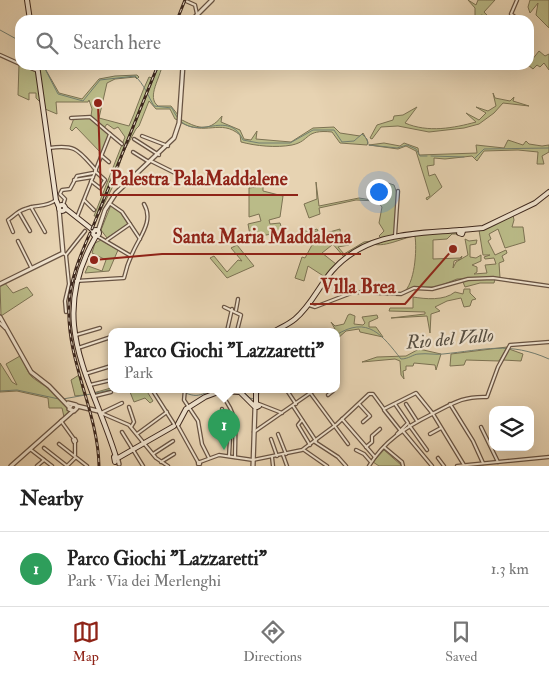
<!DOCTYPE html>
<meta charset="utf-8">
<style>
body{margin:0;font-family:"IM FELL Double Pica",serif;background:#f2f2f2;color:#222}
.controls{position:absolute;right:15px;bottom:15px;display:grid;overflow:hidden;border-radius:10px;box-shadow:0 5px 20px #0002}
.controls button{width:45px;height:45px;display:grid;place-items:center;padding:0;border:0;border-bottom:1px solid #e0e0e0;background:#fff;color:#222;font:25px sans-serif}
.you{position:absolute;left:378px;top:191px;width:18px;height:18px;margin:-12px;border:4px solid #fff;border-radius:50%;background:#1a73e8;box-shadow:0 0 0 8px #1a73e833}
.badge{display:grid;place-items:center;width:32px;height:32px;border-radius:50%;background:#8f2418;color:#fff;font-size:16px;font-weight:700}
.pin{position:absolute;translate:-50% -41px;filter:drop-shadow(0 1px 2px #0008)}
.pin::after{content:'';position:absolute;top:26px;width:18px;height:15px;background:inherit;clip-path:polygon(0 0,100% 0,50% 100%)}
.popup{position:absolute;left:108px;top:328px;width:232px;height:65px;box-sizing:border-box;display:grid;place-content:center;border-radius:10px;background:#fff;filter:drop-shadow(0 1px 4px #0005);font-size:16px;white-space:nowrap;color:#767676}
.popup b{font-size:19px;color:#222}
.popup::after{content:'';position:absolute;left:50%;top:100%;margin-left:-10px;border:10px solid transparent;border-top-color:#fff}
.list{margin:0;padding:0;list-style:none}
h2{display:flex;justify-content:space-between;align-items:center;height:65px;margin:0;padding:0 20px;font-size:21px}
h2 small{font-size:16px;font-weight:400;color:#767676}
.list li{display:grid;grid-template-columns:32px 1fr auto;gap:15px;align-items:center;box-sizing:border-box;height:75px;padding:0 20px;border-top:1px solid #e0e0e0}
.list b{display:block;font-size:19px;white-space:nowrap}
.list p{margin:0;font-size:16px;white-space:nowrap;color:#767676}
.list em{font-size:16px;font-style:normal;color:#767676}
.icon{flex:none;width:28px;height:28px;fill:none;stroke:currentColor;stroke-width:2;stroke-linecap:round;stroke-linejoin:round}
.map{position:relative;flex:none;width:549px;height:466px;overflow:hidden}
.search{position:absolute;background:#fff;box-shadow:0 5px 20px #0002;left:15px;right:15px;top:15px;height:55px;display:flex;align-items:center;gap:12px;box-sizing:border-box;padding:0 18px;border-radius:15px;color:#767676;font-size:19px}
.sheet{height:140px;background:#fff}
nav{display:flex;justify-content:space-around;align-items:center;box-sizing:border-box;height:70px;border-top:1px solid #e0e0e0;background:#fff;font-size:14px;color:#767676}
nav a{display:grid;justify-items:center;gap:2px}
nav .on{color:#8f2418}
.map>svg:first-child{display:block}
.green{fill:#babb88;stroke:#7c7253}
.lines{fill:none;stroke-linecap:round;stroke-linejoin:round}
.stream{stroke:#747f71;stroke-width:1}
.minor-casing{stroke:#695443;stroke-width:4.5}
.tertiary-casing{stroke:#695443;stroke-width:5.5}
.secondary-casing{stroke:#3f291e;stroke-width:6}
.minor{stroke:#efe2cd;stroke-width:2}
.tertiary{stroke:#efe2cd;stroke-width:3}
.secondary{stroke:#efe2cd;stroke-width:4}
.rail-casing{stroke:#3f291e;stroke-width:3}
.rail{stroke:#efe2cd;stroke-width:1;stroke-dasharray:4;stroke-linecap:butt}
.labels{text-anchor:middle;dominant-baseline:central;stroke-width:4.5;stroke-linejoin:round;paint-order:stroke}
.water-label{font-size:19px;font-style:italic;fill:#554d40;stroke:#efe2cd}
.leader{fill:none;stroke:#8f2418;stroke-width:2}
.callout-dot{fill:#8f2418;stroke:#efe2cd;stroke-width:2}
.callout-label{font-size:19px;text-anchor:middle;font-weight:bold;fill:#8f2418;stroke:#efe2cd;stroke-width:4.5;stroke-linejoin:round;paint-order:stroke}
</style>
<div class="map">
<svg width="549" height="466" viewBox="0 0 549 466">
<rect width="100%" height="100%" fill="#e7d3b2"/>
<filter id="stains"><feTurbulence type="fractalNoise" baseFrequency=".004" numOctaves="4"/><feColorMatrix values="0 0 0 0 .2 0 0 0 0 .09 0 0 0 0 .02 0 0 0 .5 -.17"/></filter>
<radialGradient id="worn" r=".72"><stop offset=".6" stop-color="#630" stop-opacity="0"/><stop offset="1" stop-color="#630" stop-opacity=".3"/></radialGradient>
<g class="green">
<polygon points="468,0 476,5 478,0 495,0 484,12 490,18 497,20 488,19 482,15 475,17 475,8"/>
<polygon points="530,0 549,0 549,28 536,15 538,3 530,13 528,7"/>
<polygon points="539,51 545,56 549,54 549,70 544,63 540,67 537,65 533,69 528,65"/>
<polygon points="19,64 36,72 42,104 36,98 36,93 29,93 29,100 18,95"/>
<path d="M38,65H43L59,93L82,99L99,79L115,76L137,75L139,77L137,79L135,77L115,79L107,83L99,118L129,126C136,111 141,93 149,77L152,78L96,216H94L125,137L118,127L114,129L107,124L104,128L110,133L102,154L76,127L72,131L70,129L74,118L88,117L103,127L91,116L92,109L89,100L88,102H56L57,114L45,109Z"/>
<path d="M159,65H162C161,77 146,97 158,106H171L178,115V120L175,119L170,109H156L149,101L139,126L136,129L123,153L113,186L98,216Z"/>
<path d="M493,93L495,98L510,101L514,97L513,101L529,106L503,103L494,113L479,124L464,128L429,132L398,126L381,127L372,139L370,138L377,125L393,120L394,116L403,115L417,107L405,123C428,133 454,128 476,122L466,113L479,120L486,113L476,107L488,111L496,106Z"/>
<path d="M222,116L221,122L240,130L244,139L251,140L257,131L256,139L291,142L313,128L334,127L340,133L360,136L363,133L368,142L367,145L340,143L332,132C304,129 311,141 292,145C276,148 256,146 241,142L240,135C220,118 206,137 180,122V119C196,127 208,134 222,116Z"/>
<polygon points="508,140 523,145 526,141 529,144 542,146 549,145 549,152 542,156 544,164 537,164 538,152 518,150 484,151 477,161 472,156 445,159 434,158 434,165 427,166 429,176 435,174 442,187 427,200 426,198 430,196 416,151 406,146 398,149 369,145 384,143 400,146 404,143 418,148 419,155 477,153 476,145 504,148"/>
<polygon points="316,182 319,206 359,198 385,202 388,183 394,185 398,196 394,235 381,238 379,236 384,231 379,223 382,207 377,201 356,200 319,208 320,214 309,218 304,204 317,199"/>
<polygon points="263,186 263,191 283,196 280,217 269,220 270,224 280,223 283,232 266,235 250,235 248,224 261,221 259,214 249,217 249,188"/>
<polygon points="111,205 121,213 128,224 107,238 101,230"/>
<path d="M513,215L514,220L512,227H523L525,242L505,248L498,229L489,234L491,239L488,241L495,255L506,250L507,253L502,256L504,261L499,263L500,278L457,279L437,287H415L403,293C415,284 417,250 415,236C401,238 383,249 370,243L426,232H455L458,234H452L447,239L433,240V259L460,258L462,256L461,259L454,261L453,268L456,262L468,255L465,239L469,241L477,240L476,244L470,245V257L476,258L481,255V261L472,265L477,267V272L474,274L487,273L485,265L496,264L494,258L485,259L484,257L490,255H483L479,230Z"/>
<polygon points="299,229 309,232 317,229 318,231 311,233 323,237 323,230 326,233 340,229 341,240 349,240 349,245 338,247 344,254 364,242 372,241 344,257 331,242 310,235"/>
<polygon points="312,237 328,241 332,245 322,253 336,264 325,277 308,266 304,281 295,278 302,257 305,258 312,245 309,243"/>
<polygon points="101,240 118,250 109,271 85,273 88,266 102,271 106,260 92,253 95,243"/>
<polygon points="237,245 254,266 227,278 210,258 214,256 227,272 238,260 242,261 231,248"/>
<path d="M467,279H495L494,283H480L465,287L463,282C455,282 450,287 442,287Z"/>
<polygon points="4,282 13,293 27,287 33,295 1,316 0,285"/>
<path d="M464,289H470V293L476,299L472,300L470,306L464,307L461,298L447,301L435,307L440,311L431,314L430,333L427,316L391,318L425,314V312L389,311L390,308H413V297C425,299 444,301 455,292L463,294Z"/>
<polygon points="350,314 355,316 354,324 363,325 365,323 362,317 377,315 378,318 369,322 369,327 376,327 383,337 360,332 359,329 346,331 337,339 336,331 320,331 335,329 331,322 335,326 344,324 348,315"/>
<polygon points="507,347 499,361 466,360 464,365 450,366 451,354"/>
<polygon points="419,349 441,354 436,370 435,365 414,363 413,366 406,366 406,370 403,371 404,379 401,375 400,361 395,359 362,362 377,357 406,356"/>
<polygon points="509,349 523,354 521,361 503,360"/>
<path d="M20,356C24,362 27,372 32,377C44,387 66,395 69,412L64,417L62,408H49L48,398L17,391L0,392V363L12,382L17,385L6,364Z"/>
<polygon points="79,375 84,395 75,396 71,380"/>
<polygon points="111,388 152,389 146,390 153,401 150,403 145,398 134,402 130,392 117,390 94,395 93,393"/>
<polygon points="384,450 401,465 402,466 379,466 373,462"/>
</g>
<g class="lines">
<g class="stream">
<polyline points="0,30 20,41"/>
<path d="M43,65L58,94L83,101L100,80L135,76C144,84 148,96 154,106L172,108C191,151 226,104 243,140L259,143H290L313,130H334L342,142L354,141L362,134L367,139L368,144"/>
<polyline points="369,145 397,148 407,145 416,149 420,156 427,156"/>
<polyline points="431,156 464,157"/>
<polyline points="475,158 484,149 549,148"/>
<path d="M336,335C368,315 382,335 401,359C409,359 413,354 419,354C427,353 435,355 443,354C484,350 509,341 549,359"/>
<polyline points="125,389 143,389"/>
<path d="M175,389C200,399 194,396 218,389"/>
<polyline points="241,389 250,398 254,399"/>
<polyline points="0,391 17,390 59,399"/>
<polyline points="95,393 116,389"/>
<polyline points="258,397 260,389"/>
<polyline points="63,399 91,394"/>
</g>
<g class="minor-casing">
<g id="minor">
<polyline points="517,0 511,14 519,20"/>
<polyline points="186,1 195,5 197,14"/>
<polyline points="0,55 20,64"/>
<polyline points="23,65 38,71"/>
<polyline points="71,118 90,117 110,134 77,217"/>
<polyline points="110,134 122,144"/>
<polyline points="142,136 168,146"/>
<polyline points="134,139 159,155"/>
<path d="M49,148C76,144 78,150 96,170"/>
<polyline points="133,152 149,162"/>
<polyline points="102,156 109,162"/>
<polyline points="151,161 187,179"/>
<polyline points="74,180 93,177"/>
<polyline points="91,181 100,188 105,180 95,171"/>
<polyline points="84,200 94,210"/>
<polyline points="109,203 122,212 140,239"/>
<polyline points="63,205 65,199 60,194 62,190 70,189 77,176 93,173"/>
<polyline points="31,207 45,232"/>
<polyline points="19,212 30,231"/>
<path d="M13,232L8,220C14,216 18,211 25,209C36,204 45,208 56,200"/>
<polyline points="97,236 131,256"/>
<polyline points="395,236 398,191"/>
<polyline points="107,240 130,224"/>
<polyline points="18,241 31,267"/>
<polyline points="63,253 66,255 69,284 65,301 66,312"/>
<polyline points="66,255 85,231"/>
<path d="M76,281L124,278C126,269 129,260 133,252C140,236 154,221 144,204"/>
<polyline points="309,305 315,307 354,292 401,294 414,288 432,289 468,279 493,278 549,286"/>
<polyline points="224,307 241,315 237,331"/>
<polyline points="236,310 238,299"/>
<polyline points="0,323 5,328"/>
<polyline points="227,331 232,309"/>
<polyline points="76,335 100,328"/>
<polyline points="78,348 111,337"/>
<polyline points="85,374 111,366"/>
<polyline points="90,385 111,380"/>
<polyline points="185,389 184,400 198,421 202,444 209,458"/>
<polyline points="286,389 296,404"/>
<polyline points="153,391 174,424"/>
<path d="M223,391V397C239,417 235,431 235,457"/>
<polyline points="311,394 348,444"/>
<polyline points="328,395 333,391 332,389"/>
<polyline points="95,396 111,392"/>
<polyline points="259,404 282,413"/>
<polyline points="359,404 370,416 363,422"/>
<polyline points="395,404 408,423 397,434"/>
<polyline points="406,404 417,421"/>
<polyline points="450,404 473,441 483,463"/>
<polyline points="293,406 316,441"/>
<polyline points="129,407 134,422 131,427"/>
<polyline points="222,409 230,439 229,456"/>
<polyline points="384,410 400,430"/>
<polyline points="101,413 129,425 156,458 168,466"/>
<polyline points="101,413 122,403"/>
<polyline points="342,419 375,457"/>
<polyline points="302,420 298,425 310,445"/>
<polyline points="61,421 74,439"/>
<polyline points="409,425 427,450"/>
<polyline points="178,426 198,462"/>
<polyline points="481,427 498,462"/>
<polyline points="402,430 432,466"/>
<polyline points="122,432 143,466"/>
<polyline points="254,432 316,389"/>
<polyline points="137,434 167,412"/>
<polyline points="278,434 286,454"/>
<polyline points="430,434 441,428"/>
<polygon points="75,439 76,441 74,442 73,440"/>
<polyline points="271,439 277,456"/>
<polyline points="75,442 75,455"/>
<polyline points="315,442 338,457 346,466"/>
<polyline points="59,444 87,466"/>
<polyline points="366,447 372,442 372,436 380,429"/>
<polyline points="384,447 402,462 403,466"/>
<polyline points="44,448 67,466"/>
<polyline points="30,449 52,466"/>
<polyline points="304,450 327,466"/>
<polyline points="356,450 364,454 371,462"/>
<polyline points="153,454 173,441"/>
<polyline points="283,455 287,466"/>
<polyline points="272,457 273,466"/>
<polyline points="438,458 444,466"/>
<polyline points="161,462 174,454"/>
<rect x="198" y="462" width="2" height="2"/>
<polyline points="200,462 219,455 253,460 302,450 337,424 369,394 373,394 384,409 416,393 433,414 464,465"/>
<polyline points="37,466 44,460"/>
<polyline points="67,466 75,458"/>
<path d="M369,466C384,441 406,427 432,414C452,404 462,396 487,397L498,367L510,345L549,342"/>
<polyline points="457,466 549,457"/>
</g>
</g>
<g class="tertiary-casing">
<g id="tertiary">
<polyline points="192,20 212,0"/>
<polyline points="98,231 105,210 116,193 174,138 179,123 183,65"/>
<polyline points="0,284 63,253 59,209"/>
<polyline points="0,317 31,372 49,386 69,407"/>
<polyline points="68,403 76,405 77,408 74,411 69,409 72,404"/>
<polyline points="77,406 98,411"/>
<polyline points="118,460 119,464"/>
<polyline points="11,466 73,411"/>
<polyline points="253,466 255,407"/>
</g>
</g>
<g class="secondary-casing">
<g id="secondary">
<polyline points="27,0 30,20"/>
<polyline points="37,65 56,200 59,207"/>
<circle cx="62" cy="208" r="3"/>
<polyline points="65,208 94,231"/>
<polygon points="460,230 463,231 462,234 459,233"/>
<polyline points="462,230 483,228 535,203 549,192"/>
<circle cx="96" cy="233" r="3"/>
<path d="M96,236C46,322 91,376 116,457"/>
<path d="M275,331C282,327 289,324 295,319C311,306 319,286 332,271C366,232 413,234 460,230"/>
<polyline points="256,403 256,389"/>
<polygon points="256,403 259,406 257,407 254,405"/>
<polyline points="178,424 186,409 205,397 221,391 240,392 254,406"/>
<polyline points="115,462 114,457 118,458 174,426"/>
</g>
</g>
<use href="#minor" class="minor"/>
<use href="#tertiary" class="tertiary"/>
<use href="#secondary" class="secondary"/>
<g class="rail-casing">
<g id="rail">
<polyline points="177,20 185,0"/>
<polyline points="92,229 158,65"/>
<path d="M90,233C80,256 70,280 69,305C66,360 98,411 99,466"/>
</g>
</g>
<use href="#rail" class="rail"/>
</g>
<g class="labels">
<g class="water-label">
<text transform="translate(450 339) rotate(-5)">Rio del Vallo</text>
</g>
</g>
<path class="leader" d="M98 103L101 195H298M94 260L162 254H361M453 249L405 304H310"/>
<g class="callout-dot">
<circle cx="98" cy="103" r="5"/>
<circle cx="94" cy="260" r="5"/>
<circle cx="453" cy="249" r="5"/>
</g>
<g class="callout-label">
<text x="199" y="185">Palestra PalaMaddalene</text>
<text x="262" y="243">Santa Maria Maddalena</text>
<text x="358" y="293">Villa Brea</text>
</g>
<rect width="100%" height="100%" filter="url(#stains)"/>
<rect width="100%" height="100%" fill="url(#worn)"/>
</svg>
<div class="controls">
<button><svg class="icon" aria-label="layers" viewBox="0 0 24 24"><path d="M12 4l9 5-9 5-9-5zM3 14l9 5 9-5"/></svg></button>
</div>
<div class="you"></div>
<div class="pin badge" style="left:224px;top:450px;background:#2e9e5b">1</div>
<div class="popup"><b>Parco Giochi &quot;Lazzaretti&quot;</b>Park</div>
<div class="search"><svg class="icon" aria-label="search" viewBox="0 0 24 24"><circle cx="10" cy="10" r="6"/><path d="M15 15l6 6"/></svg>Search here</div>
</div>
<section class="sheet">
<h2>Nearby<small></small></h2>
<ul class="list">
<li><span class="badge" style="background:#2e9e5b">1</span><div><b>Parco Giochi &quot;Lazzaretti&quot;</b><p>Park · Via dei Merlenghi</p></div><em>1.3 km</em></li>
</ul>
</section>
<nav>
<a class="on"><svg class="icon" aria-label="map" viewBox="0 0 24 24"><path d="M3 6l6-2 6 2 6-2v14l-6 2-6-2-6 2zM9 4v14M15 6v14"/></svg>Map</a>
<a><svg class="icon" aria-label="directions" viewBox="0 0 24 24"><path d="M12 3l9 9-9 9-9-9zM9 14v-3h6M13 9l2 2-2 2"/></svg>Directions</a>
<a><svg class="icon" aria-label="saved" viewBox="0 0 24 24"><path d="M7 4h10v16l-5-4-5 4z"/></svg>Saved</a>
</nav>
